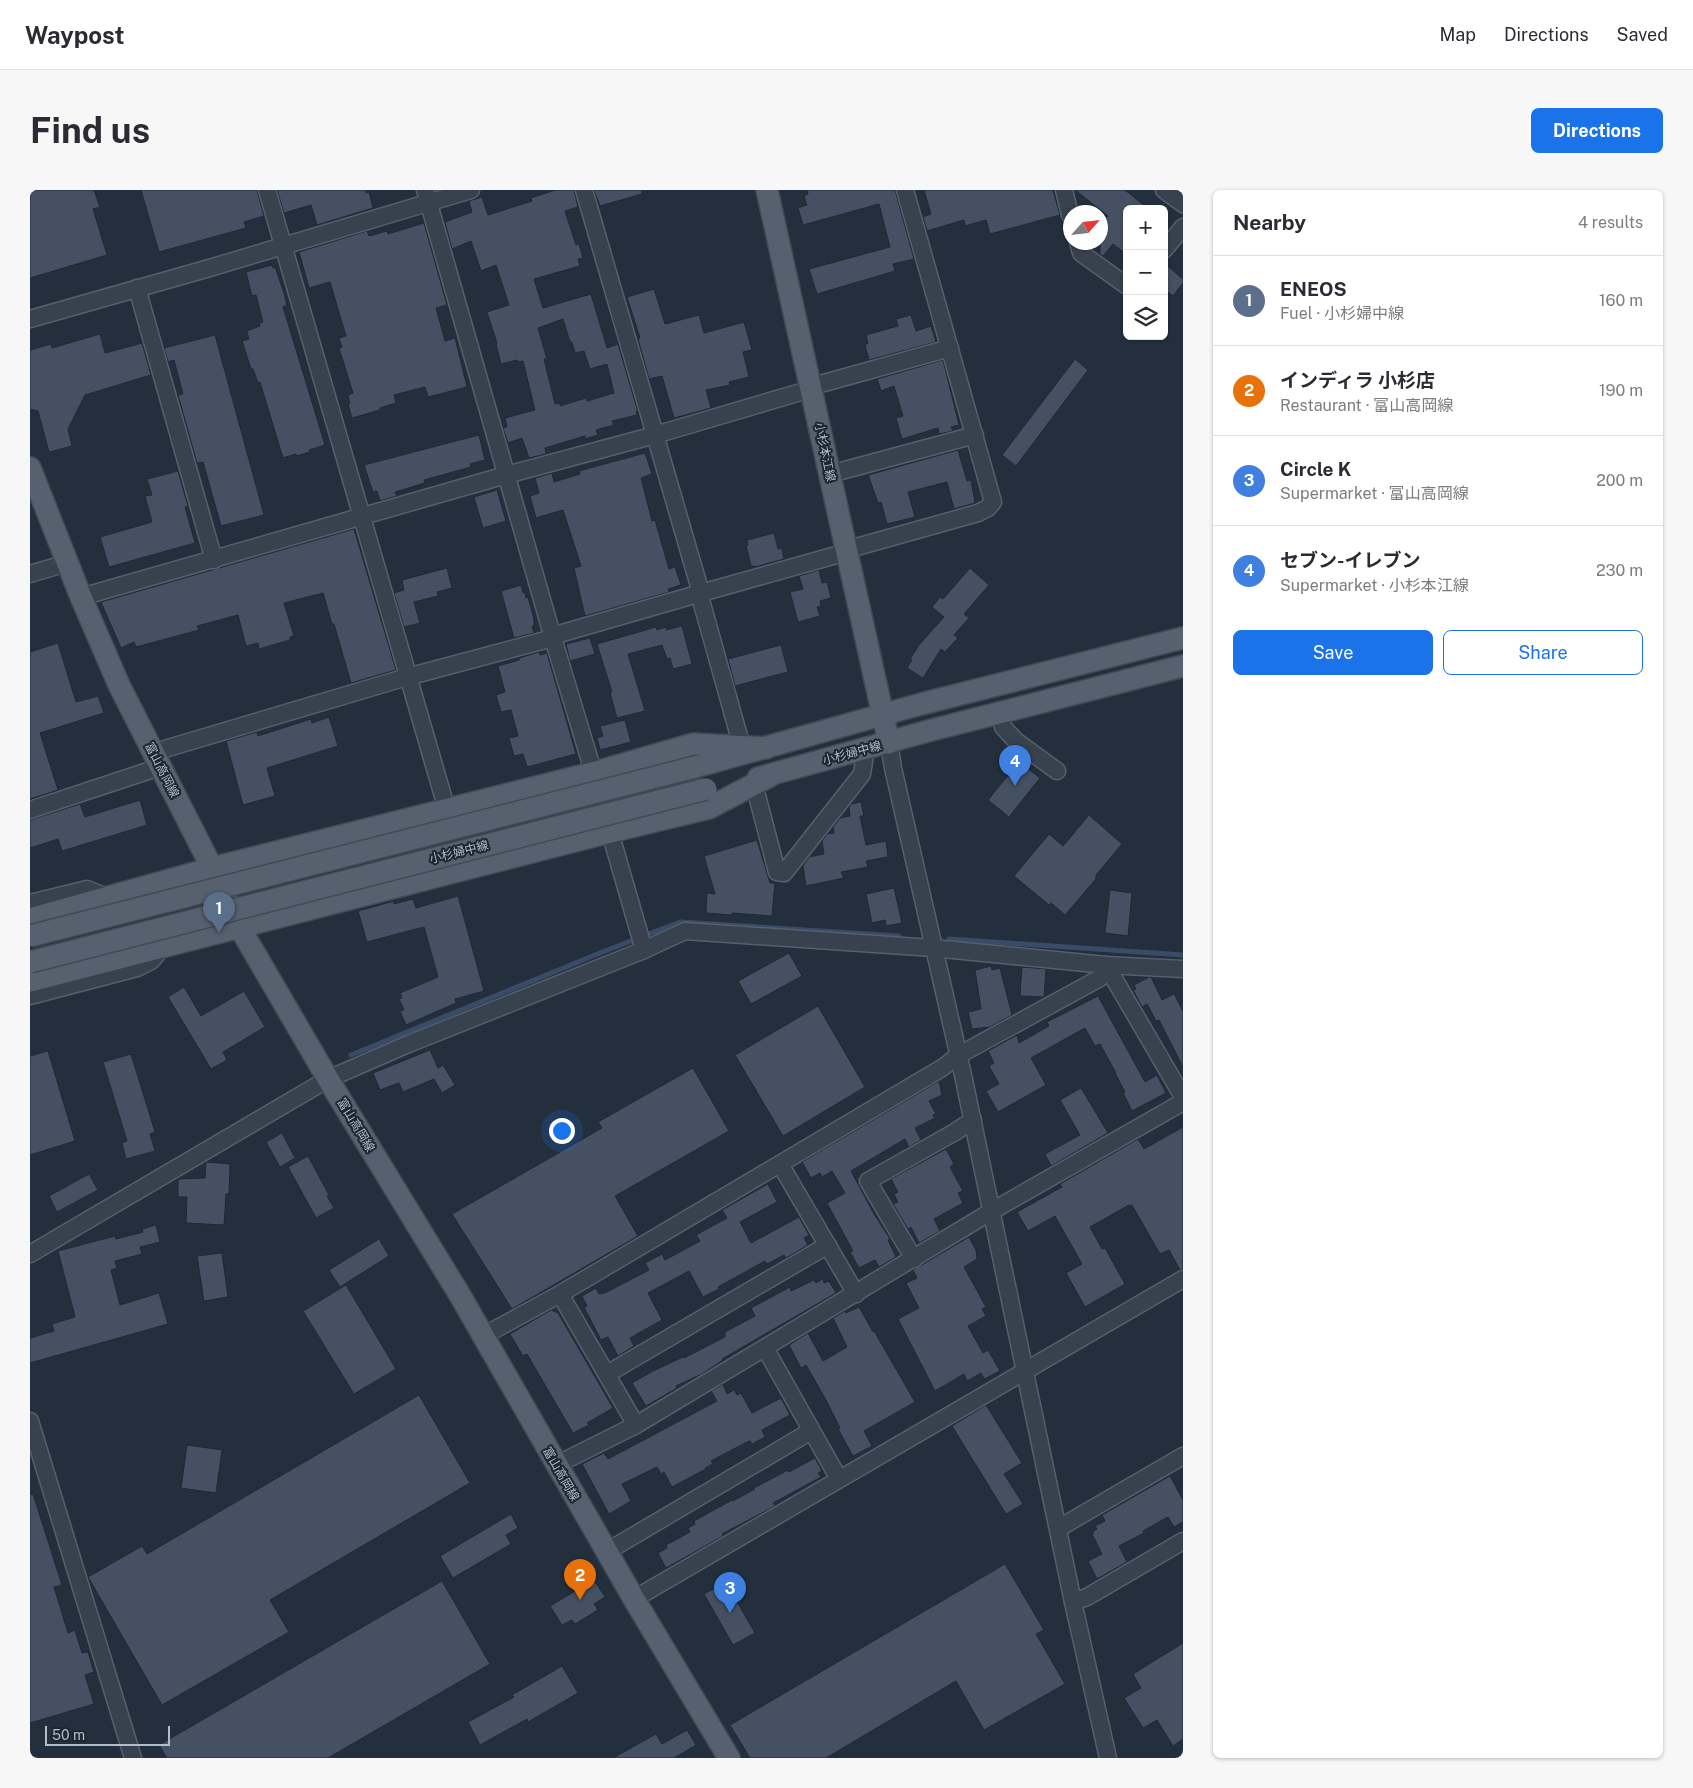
<!DOCTYPE html>
<meta charset="utf-8">
<style>
body{margin:0;font-family:"Public Sans","Noto Sans JP",sans-serif;background:#f7f7f7;color:#2b2b33}
.controls{position:absolute;right:15px;top:15px;display:grid;overflow:hidden;border-radius:8px;box-shadow:0 1px 4px #0004}
.controls button{width:45px;height:45px;display:grid;place-items:center;padding:0;border:0;border-bottom:1px solid #e1e1e2;background:#fff;color:#2b2b33;font:25px sans-serif}
.compass{position:absolute;left:1033px;top:15px;width:45px;height:45px;border-radius:50%;background:#fff;box-shadow:0 1px 4px #0004;rotate:63deg}
.scale{position:absolute;left:15px;bottom:12px;width:125px;box-sizing:border-box;padding-left:5px;border:2px solid #b4bcc9;border-top:0;font-size:14px;line-height:18px;white-space:nowrap;color:#b4bcc9;-webkit-text-stroke:4px #1d2633;paint-order:stroke}
.you{position:absolute;left:531px;top:940px;width:18px;height:18px;margin:-12px;border:4px solid #fff;border-radius:50%;background:#1a73e8;box-shadow:0 0 0 8px #1a73e833}
.badge{display:grid;place-items:center;width:32px;height:32px;border-radius:50%;background:#1a73e8;color:#fff;font-size:16px;font-weight:700}
.pin{position:absolute;translate:-50% -41px;filter:drop-shadow(0 1px 2px #0008)}
.pin::after{content:'';position:absolute;top:26px;width:18px;height:15px;background:inherit;clip-path:polygon(0 0,100% 0,50% 100%)}
.list{margin:0;padding:0;list-style:none}
h2{display:flex;justify-content:space-between;align-items:center;height:65px;margin:0;padding:0 20px;font-size:21px}
h2 small{font-size:16px;font-weight:400;color:#7c7c81}
.list li{display:grid;grid-template-columns:32px 1fr auto;gap:15px;align-items:center;box-sizing:border-box;height:90px;padding:0 20px;border-top:1px solid #e1e1e2}
.list b{display:block;font-size:19px;white-space:nowrap}
.list p{margin:0;font-size:16px;white-space:nowrap;color:#7c7c81}
.list em{font-size:16px;font-style:normal;color:#7c7c81}
.actions{display:flex;gap:10px;padding:15px 20px}
.actions a{flex:1;padding:11px 0;border:1px solid #1a73e8;border-radius:8px;text-align:center;font-size:18px;color:#1a73e8}
.actions .main{background:#1a73e8;color:#fff}
.icon{flex:none;width:28px;height:28px;fill:none;stroke:currentColor;stroke-width:2;stroke-linecap:round;stroke-linejoin:round}
.map{position:relative;flex:none;width:1153px;height:1568px;overflow:hidden;border-radius:8px}
header{display:flex;align-items:center;gap:30px;box-sizing:border-box;height:70px;padding:0 25px;background:#fff;border-bottom:1px solid #e1e1e2}
header strong{font-size:24px}
nav{display:flex;gap:28px;margin-inline-start:auto;font-size:18px}
.intro{display:flex;align-items:center;justify-content:space-between;box-sizing:border-box;height:120px;padding:0 30px}
h1{margin:0;font-size:35px}
.button{padding:12px 22px;border-radius:8px;background:#1a73e8;color:#fff;font-size:18px;font-weight:700}
main{display:flex;gap:30px;padding:0 30px}
aside{flex:1;background:#fff;border-radius:8px;box-shadow:0 1px 4px #0004}
.map>svg:first-child{display:block}
.lines{fill:none;stroke-linecap:round;stroke-linejoin:round}
.stream{stroke:#394c67;stroke-width:5}
.building{fill:#455162;stroke:#1f2835;fill-rule:evenodd}
.minor-casing{stroke:#565f6c;stroke-width:19}
.major-casing{stroke:#414a57;stroke-width:24}
.minor{stroke:#38414e;stroke-width:16}
.major{stroke:#56606e;stroke-width:21}
.major-bridge-casing{stroke:#414a57;stroke-width:24;stroke-linecap:butt}
.major-bridge{stroke:#56606e;stroke-width:21}
.labels{text-anchor:middle;dominant-baseline:central;stroke-width:4;stroke-linejoin:round;paint-order:stroke}
.street-label{font-size:12px;fill:#b4bcc9;stroke:#1d2633}
</style>
<header>
<strong>Waypost</strong>
<nav><a>Map</a><a>Directions</a><a>Saved</a></nav>
</header>
<div class="intro"><h1>Find us</h1><a class="button">Directions</a></div>
<main>
<div class="map">
<svg width="1153" height="1568" viewBox="0 0 1153 1568">
<rect width="100%" height="100%" fill="#242f3e"/>
<g class="lines">
<g class="stream">
<polyline points="919,749 1153,765"/>
<polyline points="321,865 570,763 650,732 869,746"/>
</g>
</g>
<g class="building">
<polygon points="0,0 64,0 70,17 63,19 77,65 0,88"/>
<polygon points="111,0 227,0 234,26 214,32 216,38 129,62"/>
<polygon points="247,0 336,0 336,3 339,2 343,18 287,35 281,15 254,23"/>
<path d="M525,0H544L548,17L535,21L546,55L549,54L553,68L548,69L550,76L504,89L513,118L561,104L577,158L588,154L608,222H606L607,225L582,231L584,235L566,240L568,245L555,249V246L515,258L516,264L499,268L492,248L478,253L473,238L477,237L475,228L505,220L493,171L488,172L487,170L471,174L466,154L467,153L457,122L479,115L466,75L451,81L441,51L422,59L415,32L442,22L439,11L452,7L458,25L502,11L501,8ZM533,129L540,152H542L545,163L554,161L560,179L577,174L584,203L557,211L556,208L530,216V213L525,214L514,169H517L508,138Z"/>
<polygon points="564,0 612,0 612,4 570,16"/>
<polygon points="777,0 865,0 884,69 863,74 865,81 787,104 779,79 860,57 849,14 773,35 768,18 777,15 774,6 778,4"/>
<polygon points="894,0 1023,0 1030,25 960,44 956,30 935,36 934,30 897,41 893,27 901,24"/>
<polygon points="1045,0 1095,0 1119,19 1097,19 1097,65 1083,54 1073,66 1070,65 1070,35 1078,26"/>
<polygon points="394,33 417,115 406,118 415,151 425,148 437,197 398,207 395,197 364,205 366,213 350,218 350,220 322,228 318,214 320,213 318,205 323,203 309,158 312,157 309,148 316,146 300,92 279,98 269,62 337,41 339,46 357,41 358,44"/>
<polygon points="1134,73 1153,89 1153,93 1143,106 1134,99"/>
<polygon points="242,75 243,78 245,77 254,103 257,115 253,117 295,255 279,260 280,262 267,266 266,264 253,268 230,192 228,193 223,179 221,179 212,151 219,149 217,141 230,136 229,133 233,132 226,105 222,106 216,82"/>
<polygon points="624,99 635,134 669,125 674,143 714,132 722,160 713,162 719,187 699,192 700,195 676,200 681,218 644,228 632,186 619,189 608,149 610,148 597,107"/>
<polygon points="881,125 886,141 901,136 906,152 839,170 835,155 838,153 836,145 868,136 866,129"/>
<polygon points="70,144 75,163 112,153 121,185 55,205 38,239 42,256 19,262 8,221 0,219 0,160 21,154 22,158"/>
<polygon points="185,145 234,325 191,336 173,272 167,273 148,205 153,204 144,170 138,172 134,158"/>
<polygon points="1045,169 1058,180 986,276 972,265"/>
<polygon points="913,170 929,235 921,237 923,241 909,244 908,238 872,249 866,228 873,226 864,196 851,201 847,189"/>
<polygon points="449,245 455,270 440,274 441,277 394,290 395,293 365,302 367,306 350,311 347,301 343,302 334,275"/>
<polygon points="928,260 937,291 941,290 945,313 924,319 917,292 878,302 885,327 857,334 851,312 848,313 838,285"/>
<polygon points="615,263 622,284 611,288 622,331 625,330 639,379 645,377 651,395 638,399 639,402 555,426 544,378 551,376 533,320 506,328 500,306 509,303 505,288 522,283 524,292 550,284 549,281"/>
<polygon points="148,281 158,316 155,317 165,353 79,377 70,347 122,332 115,306 122,305 117,289"/>
<polygon points="467,300 476,331 453,338 444,307"/>
<polygon points="324,339 366,480 321,493 304,434 302,434 293,403 254,413 264,446 260,447 260,450 229,459 228,453 216,456 208,425 167,436 169,440 106,457 104,452 91,458 71,412"/>
<polygon points="744,343 748,359 752,358 754,369 725,377 725,376 721,376 716,355 718,355 717,350"/>
<polygon points="417,378 422,398 407,402 408,406 384,412 390,433 374,437 364,403 374,400 372,390"/>
<polygon points="940,378 959,395 934,424 939,428 924,445 928,448 915,462 911,459 893,488 877,478 882,470 880,469 889,455 914,427 902,417 910,407 913,409"/>
<polygon points="789,380 792,393 797,392 801,408 790,411 791,416 787,417 790,426 768,432 760,402 773,399 769,386"/>
<polygon points="491,395 493,403 495,402 496,408 498,407 504,429 504,436 502,436 504,443 484,448 471,401"/>
<polygon points="652,436 662,474 643,479 640,468 637,469 632,455 598,464 615,521 587,528 580,503 582,502 567,454 626,437 627,440 636,437 636,440"/>
<polygon points="560,448 565,464 540,471 536,454"/>
<polygon points="28,453 46,512 68,506 74,523 10,543 28,600 0,609 0,462"/>
<polygon points="751,455 758,482 705,496 698,469"/>
<polygon points="509,462 510,465 517,463 546,564 497,577 493,564 484,566 479,548 488,546 481,520 471,522 466,505 475,502 468,476 489,470 489,468"/>
<polygon points="299,527 308,556 237,578 245,606 213,615 196,551 227,542 228,546 281,529 282,533"/>
<polygon points="595,530 601,552 570,560 567,548 573,546 570,536"/>
<polygon points="992,574 1010,588 979,627 958,610 984,578 987,580"/>
<polygon points="110,610 117,635 32,661 28,649 0,658 0,630 50,614 55,627"/>
<polygon points="831,612 834,626 830,626 836,655 856,651 858,667 836,671 838,677 811,682 814,688 776,696 773,676 779,667 794,664 792,651 797,644 804,643 803,637 810,628 820,626 819,617 821,614"/>
<polygon points="1059,625 1092,654 1066,685 1066,689 1035,725 1021,713 1019,715 984,686 1019,644 1033,656"/>
<polygon points="727,650 740,693 745,693 742,726 702,723 702,725 676,723 677,703 685,704 674,666"/>
<polygon points="864,698 872,733 856,736 855,730 842,733 836,704"/>
<polygon points="1080,700 1102,703 1098,746 1075,743"/>
<polygon points="428,706 454,801 425,809 426,813 376,835 370,821 374,820 369,809 372,808 370,803 408,787 394,737 337,752 328,721 364,711 364,714 383,709 386,718"/>
<polygon points="759,763 772,786 721,814 708,791"/>
<polygon points="961,776 962,780 970,778 982,825 960,837 942,839 938,822 951,819 945,780"/>
<polygon points="992,777 1016,779 1014,807 990,806"/>
<polygon points="1119,787 1121,787 1132,810 1144,804 1153,821 1153,877 1129,830 1126,831 1117,814 1112,817 1103,800 1106,799 1104,795"/>
<polygon points="154,797 171,826 214,801 235,837 193,862 197,870 181,879 138,807"/>
<polygon points="1068,806 1115,892 1127,885 1136,903 1102,921 1093,903 1095,902 1085,883 1086,883 1070,854 1065,856 1055,838 1001,868 1016,895 968,922 956,901 969,894 959,876 964,873 958,861 987,845 989,853 1019,836 1017,832"/>
<polygon points="788,816 835,897 753,946 705,865"/>
<polygon points="400,860 408,878 413,875 425,895 412,903 404,889 373,902 369,893 350,900 343,883"/>
<polygon points="18,861 45,951 0,965 0,866"/>
<polygon points="101,864 125,942 120,944 125,961 96,969 92,953 97,951 73,872"/>
<polygon points="663,878 699,941 585,1006 608,1046 482,1119 422,1024 572,938 568,932"/>
<polygon points="909,891 912,905 899,911 906,924 903,925 905,928 885,938 891,950 879,957 875,949 821,981 844,1024 860,1049 858,1050 866,1067 849,1077 845,1070 829,1078 820,1062 823,1061 797,1013 815,1003 802,981 792,987 790,983 781,988 772,972"/>
<polygon points="1051,898 1078,943 1021,976 1015,964 1050,945 1030,910"/>
<polygon points="1153,937 1153,1079 1150,1080 1139,1060 1130,1064 1102,1015 1100,1016 1099,1015 1060,1037 1072,1059 1075,1058 1095,1094 1055,1117 1036,1083 1052,1074 1025,1026 998,1041 987,1022 1032,997 1030,994 1108,949 1114,959"/>
<polygon points="252,943 265,968 250,977 236,952"/>
<polygon points="916,959 924,974 920,977 933,1001 928,1003 933,1013 904,1029 910,1041 889,1053 881,1037 878,1039 863,1014 868,1012 864,1004 868,1002 861,989"/>
<polygon points="278,966 299,1005 297,1006 304,1018 286,1028 258,977"/>
<polygon points="176,972 200,974 199,1004 196,1004 194,1035 156,1033 157,1007 148,1007 148,989 175,988"/>
<polygon points="59,984 68,1000 27,1022 19,1006"/>
<polygon points="738,994 747,1012 710,1032 721,1053 769,1027 779,1045 774,1048 778,1055 756,1068 754,1065 737,1074 735,1071 688,1097 689,1099 673,1107 659,1081 618,1103 632,1130 600,1148 604,1156 588,1166 578,1147 571,1150 554,1117 557,1116 552,1106 566,1098 569,1104 575,1103 619,1080 615,1073 632,1064 635,1070 670,1051 666,1045 697,1028 692,1020"/>
<polygon points="126,1035 130,1052 110,1057 112,1064 85,1071 87,1078 81,1080 90,1115 129,1103 138,1134 0,1173 0,1148 24,1141 22,1134 45,1127 28,1061 85,1046 86,1049 113,1042 112,1039"/>
<polygon points="939,1047 946,1060 947,1069 934,1077 956,1117 952,1119 956,1126 938,1136 953,1163 958,1160 970,1181 954,1189 951,1183 937,1191 934,1184 905,1201 868,1129 889,1118 876,1093 887,1088 883,1080"/>
<polygon points="349,1049 359,1066 310,1097 299,1080"/>
<polygon points="192,1063 198,1107 174,1111 167,1066"/>
<polygon points="793,1089 794,1093 799,1091 806,1103 692,1169 693,1170 672,1184 646,1196 647,1198 616,1216 602,1193 623,1181 653,1167 654,1168 695,1147 695,1142 725,1126 721,1118 760,1097 761,1101 784,1090 786,1093"/>
<polygon points="316,1095 366,1179 324,1204 273,1121"/>
<polygon points="829,1117 843,1142 844,1141 885,1212 834,1241 842,1256 823,1266 808,1239 810,1238 796,1210 776,1175 771,1178 759,1155 778,1143 793,1171 817,1157 803,1128 815,1121 816,1123"/>
<polygon points="521,1120 528,1123 583,1218 557,1233 559,1235 543,1243 497,1164 493,1166 480,1144"/>
<polygon points="693,1194 697,1204 704,1200 707,1205 711,1203 722,1223 751,1208 760,1225 732,1240 735,1247 722,1254 720,1251 715,1253 681,1271 683,1274 675,1278 676,1279 642,1297 634,1282 631,1284 627,1277 592,1294 601,1311 579,1324 552,1274 574,1263 578,1269 687,1211 681,1201"/>
<polygon points="389,1205 440,1293 240,1410 259,1442 132,1515 58,1387 112,1356 117,1364"/>
<polygon points="956,1215 992,1273 974,1284 993,1314 976,1324 922,1236"/>
<polygon points="157,1255 192,1260 186,1303 151,1298"/>
<polygon points="785,1268 792,1281 788,1283 791,1287 743,1313 745,1316 692,1344 693,1346 636,1378 628,1363 637,1358 636,1355 660,1342 658,1338 665,1334 664,1331 702,1310 703,1311 725,1299 724,1298 758,1280 759,1282"/>
<polygon points="1140,1286 1153,1310 1153,1332 1144,1337 1138,1327 1113,1341 1114,1343 1089,1356 1097,1372 1067,1389 1058,1371 1072,1364 1062,1344 1064,1343 1062,1342 1067,1339 1065,1336 1075,1331 1072,1325"/>
<polygon points="3,1304 32,1395 24,1397 38,1443 45,1440 52,1463 58,1462 64,1482 55,1485 64,1514 0,1533 0,1305"/>
<polygon points="481,1324 488,1338 476,1345 481,1354 423,1388 410,1366"/>
<polygon points="975,1374 1014,1440 1006,1444 1035,1494 954,1540 926,1491 796,1568 720,1568 700,1535"/>
<polygon points="564,1390 575,1407 564,1414 568,1420 545,1434 542,1430 532,1435 520,1416"/>
<polygon points="412,1391 460,1474 298,1568 137,1568 129,1555"/>
<polygon points="696,1392 725,1443 703,1455 674,1404"/>
<polygon points="1153,1453 1153,1549 1143,1556 1127,1530 1113,1538 1094,1508 1111,1498 1103,1484"/>
<polygon points="532,1476 548,1503 498,1532 497,1529 450,1555 438,1532 484,1507 482,1505"/>
<polygon points="657,1540 666,1555 644,1568 583,1568 626,1544 632,1554"/>
</g>
<g class="lines">
<g class="minor-casing">
<g id="minor">
<polyline points="237,0 417,620"/>
<polyline points="395,0 523,448 560,571 566,582"/>
<polyline points="1034,0 1040,25"/>
<polyline points="1134,0 1153,14"/>
<polyline points="1048,52 1051,63 1097,96"/>
<polyline points="1134,60 1153,37"/>
<polyline points="107,98 184,370"/>
<polyline points="0,129 176,79 441,0"/>
<polyline points="780,195 794,193 920,158"/>
<polyline points="800,284 945,245"/>
<polyline points="816,358 830,356 948,323 958,318 963,312 875,0"/>
<polyline points="0,384 37,373"/>
<polyline points="669,403 712,557"/>
<polyline points="671,403 817,362"/>
<polyline points="51,407 476,285 625,245 781,199"/>
<polyline points="522,446 671,403 554,0"/>
<polyline points="969,523 973,537 986,551 1027,581"/>
<polyline points="859,553 863,578 933,885 1043,1412 1078,1568"/>
<polyline points="124,564 138,558 377,487 523,448"/>
<polyline points="724,594 747,682 754,683 832,584 836,559"/>
<polyline points="0,620 130,577"/>
<polyline points="580,642 614,760"/>
<polyline points="0,713 57,699 79,708"/>
<polyline points="0,806 107,778 121,771 132,758"/>
<polyline points="750,974 826,1104"/>
<polyline points="0,1064 298,889 376,855 614,760 655,741 903,758 1076,775 1153,779"/>
<polyline points="884,1069 838,991 925,942 943,930"/>
<polyline points="530,1104 606,1235"/>
<polyline points="453,1146 530,1104 912,878 929,865 1070,788 1076,775 1153,907"/>
<polyline points="735,1158 809,1289"/>
<polyline points="577,1184 798,1055"/>
<polyline points="0,1231 103,1568"/>
<polyline points="526,1275 606,1235 962,1021 1153,912"/>
<polyline points="1029,1338 1153,1266"/>
<polyline points="576,1362 781,1241"/>
<polyline points="604,1409 1153,1089"/>
<polyline points="1043,1412 1057,1407 1153,1351"/>
</g>
</g>
<g class="major-casing">
<g id="major">
<polyline points="737,0 859,553"/>
<polyline points="0,278 51,407 89,495 182,678 210,738 298,889 431,1107 604,1409 699,1568"/>
<polyline points="665,577 891,514 1153,448"/>
<polyline points="728,588 898,541 1153,476"/>
<polyline points="0,729 182,678 566,582 663,554 736,558"/>
<polyline points="0,791 580,642 679,618 740,586"/>
</g>
</g>
<use href="#minor" class="minor"/>
<use href="#major" class="major"/>
<g class="major-bridge-casing">
<g id="major-bridge">
<polyline points="0,746 665,577"/>
<polyline points="0,772 676,599"/>
</g>
</g>
<use href="#major-bridge" class="major-bridge"/>
</g>
<g class="labels">
<g class="street-label">
<text transform="translate(795 262) rotate(78)">小杉本江線</text>
<text transform="translate(822 563) rotate(-15)">小杉婦中線</text>
<text transform="translate(132 580) rotate(63)">富山高岡線</text>
<text transform="translate(429 662) rotate(-14)">小杉婦中線</text>
<text transform="translate(326 935) rotate(59)">富山高岡線</text>
<text transform="translate(531 1284) rotate(60)">富山高岡線</text>
</g>
</g>
</svg>
<div class="controls">
<button>+</button>
<button>−</button>
<button><svg class="icon" aria-label="layers" viewBox="0 0 24 24"><path d="M12 4l9 5-9 5-9-5zM3 14l9 5 9-5"/></svg></button>
</div>
<svg class="compass" viewBox="-18 -18 36 36"><path d="M0-13l5 13h-10z" fill="#e53935"/><path d="M0 13l5-13h-10z" fill="#7c7c81"/></svg>
<div class="scale">50 m</div>
<div class="you"></div>
<div class="pin badge" style="left:189px;top:743px;background:#5c6f8a">1</div>
<div class="pin badge" style="left:550px;top:1410px;background:#e8710a">2</div>
<div class="pin badge" style="left:700px;top:1423px;background:#3f7fe0">3</div>
<div class="pin badge" style="left:985px;top:596px;background:#3f7fe0">4</div>
</div>
<aside>
<h2>Nearby<small>4 results</small></h2>
<ul class="list">
<li><span class="badge" style="background:#5c6f8a">1</span><div><b>ENEOS</b><p>Fuel · 小杉婦中線</p></div><em>160 m</em></li>
<li><span class="badge" style="background:#e8710a">2</span><div><b>インディラ 小杉店</b><p>Restaurant · 富山高岡線</p></div><em>190 m</em></li>
<li><span class="badge" style="background:#3f7fe0">3</span><div><b>Circle K</b><p>Supermarket · 富山高岡線</p></div><em>200 m</em></li>
<li><span class="badge" style="background:#3f7fe0">4</span><div><b>セブン-イレブン</b><p>Supermarket · 小杉本江線</p></div><em>230 m</em></li>
</ul>
<div class="actions"><a class="main">Save</a><a>Share</a></div>
</aside>
</main>
